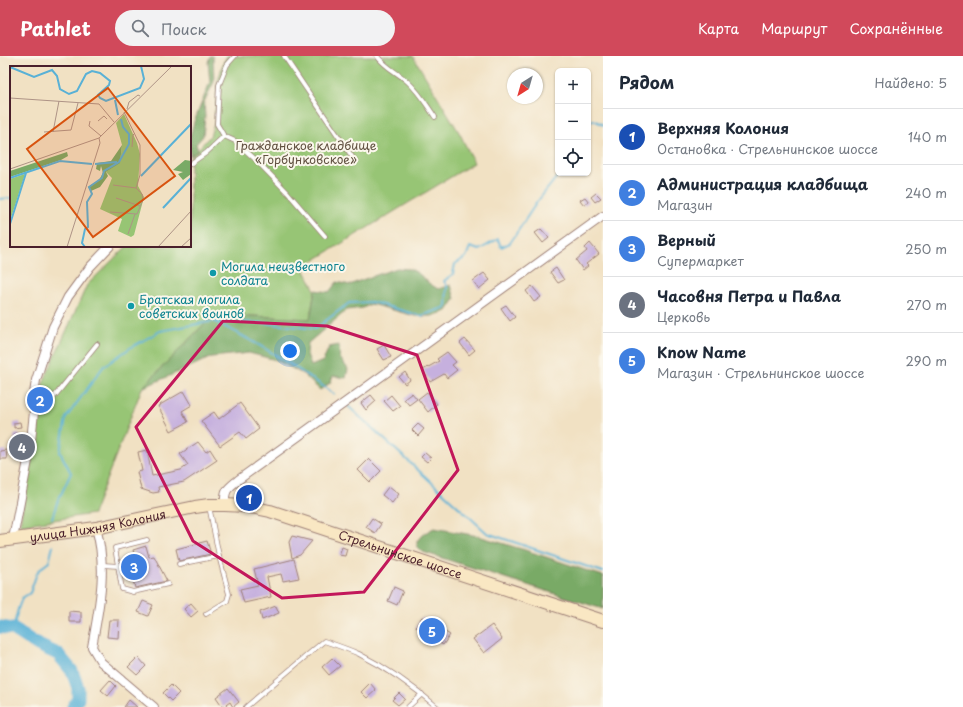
<!DOCTYPE html>
<html lang="ru">
<meta charset="utf-8">
<style>
body{margin:0;font-family:"Playpen Sans",sans-serif;background:#f2f2f3;color:#1f2937}
.controls{position:absolute;right:12px;top:12px;display:grid;overflow:hidden;border-radius:6px;box-shadow:0 1px 3px #0004}
.controls button{width:36px;height:36px;display:grid;place-items:center;padding:0;border:0;border-bottom:1px solid #e0e1e3;background:#fff;color:#1f2937;font:20px sans-serif}
.compass{position:absolute;left:507px;top:12px;width:36px;height:36px;border-radius:50%;background:#fff;box-shadow:0 1px 3px #0004;rotate:217deg}
.you{position:absolute;left:290px;top:295px;width:14px;height:14px;margin:-10px;border:3px solid #fff;border-radius:50%;background:#1a73e8;box-shadow:0 0 0 6px #1a73e833}
.badge{display:grid;place-items:center;width:26px;height:26px;border-radius:50%;background:#d1495b;color:#fff;font-size:13px;font-weight:700}
.pin{position:absolute;translate:-50% -50%;border:2px solid #fff;box-shadow:0 1px 4px #0006}
.list{margin:0;padding:0;list-style:none}
h2{display:flex;justify-content:space-between;align-items:center;height:52px;margin:0;padding:0 16px;font-size:17px}
h2 small{font-size:13px;font-weight:400;color:#747a83}
.list li{display:grid;grid-template-columns:26px 1fr auto;gap:12px;align-items:center;box-sizing:border-box;height:56px;padding:0 16px;border-top:1px solid #e0e1e3}
.list b{display:block;font-size:15px;white-space:nowrap}
.list p{margin:0;font-size:13px;white-space:nowrap;color:#747a83}
.list em{font-size:13px;font-style:normal;color:#747a83}
.icon{flex:none;width:22px;height:22px;fill:none;stroke:currentColor;stroke-width:2;stroke-linecap:round;stroke-linejoin:round}
.map{position:relative;flex:none;width:603px;height:651px;overflow:hidden}
header{display:flex;align-items:center;gap:24px;box-sizing:border-box;height:56px;padding:0 20px;background:#d1495b;color:#fff}
header strong{font-size:19px}
nav{display:flex;gap:22px;margin-inline-start:auto;font-size:14px}
.search{width:280px;height:36px;background:#f2f2f3;display:flex;align-items:center;gap:10px;box-sizing:border-box;padding:0 14px;border-radius:22px;color:#747a83;font-size:15px}
main{display:flex}
aside{flex:1;background:#fff}
.map>svg:first-child{display:block}
.green{fill:#97c574;stroke:#707250}
.forest{fill:#79aa66;stroke:#626448}
.lines{fill:none;stroke-linecap:round;stroke-linejoin:round}
.stream{stroke:#59b1d6;stroke-width:2}
.river{stroke:#59b1d6;stroke-width:13}
.building{fill:#c6b0de}
.service-casing{stroke:#9e8077;stroke-width:5.5}
.minor-casing{stroke:#9e8077;stroke-width:10}
.secondary-casing{stroke:#9e8077;stroke-width:14}
.service{stroke:#fff;stroke-width:4}
.minor{stroke:#fff;stroke-width:8}
.secondary{stroke:#f9e7c3;stroke-width:12}
.marked{fill:none;stroke:#c2185b;stroke-width:3;stroke-linejoin:round}
.culture-dot{fill:#0f9aa8;stroke:#fbf7ec;stroke-width:1.5}
.labels{text-anchor:middle;dominant-baseline:central;stroke-width:4;stroke-linejoin:round;paint-order:stroke}
.park-label{font-size:12px;fill:#615141;stroke:#fbf7ec}
.culture-label{font-size:12px;fill:#0d838f;stroke:#fbf7ec;text-anchor:start}
.street-label{font-size:12px;fill:#4a1f2b;stroke:#fbf7ec}
.inset-river{fill:none;stroke:#59b1d6;stroke-width:2}
.inset-road{fill:none;stroke:#ae9386;stroke-width:1}
.view{fill:#d8530f;fill-opacity:0.15;stroke:#d8530f;stroke-width:2}
.inset-edge{fill:none;stroke:#4a1f2b;stroke-width:2}
</style>
<header>
<strong>Pathlet</strong>
<div class="search"><svg class="icon" aria-label="search" viewBox="0 0 24 24"><circle cx="10" cy="10" r="6"/><path d="M15 15l6 6"/></svg>Поиск</div>
<nav><a>Карта</a><a>Маршрут</a><a>Сохранённые</a></nav>
</header>
<main>
<div class="map">
<svg width="603" height="651" viewBox="0 0 603 651">
<rect width="100%" height="100%" fill="#fbf7ec"/>
<filter id="ink" filterUnits="userSpaceOnUse"><feTurbulence type="fractalNoise" baseFrequency=".025" numOctaves="2"/><feDisplacementMap in="SourceGraphic" scale="8" xChannelSelector="R" yChannelSelector="G"/><feConvolveMatrix kernelMatrix="1 2 1 2 8 2 1 2 1" color-interpolation-filters="sRGB"/></filter>
<filter id="wash" filterUnits="userSpaceOnUse"><feTurbulence type="fractalNoise" baseFrequency=".012" numOctaves="4" result="noise"/><feDisplacementMap in="SourceGraphic" scale="16" xChannelSelector="R" yChannelSelector="G"/><feGaussianBlur stdDeviation="0.9" result="paint"/><feColorMatrix in="noise" values="0 0 0 0 0 0 0 0 0 0 0 0 0 0 0 0 0 1.4 0 .05"/><feComposite in="paint" operator="in"/></filter>
<g filter="url(#wash)">
<rect width="100%" height="100%" fill="#f1e1c3"/>
<polygon class="green" points="227,0 413,0 460,78 474,107 303,211 315,234 310,263 214,258 142,332 93,458 20,469 36,364 43,327 87,229 127,190 190,190 190,102 210,80 214,68 217,29 223,7"/>
<g class="forest">
<polygon points="210,0 213,0 214,26 204,46 205,60 203,80 196,88 198,94 190,100 190,80 194,66 210,26 208,6"/>
<polygon points="397,212 410,213 418,217 430,228 438,233 451,229 455,243 447,255 432,260 415,260 371,248 363,252 347,254 308,287 307,298 311,310 323,305 329,291 339,289 340,302 348,313 346,322 333,320 330,327 320,334 303,318 276,304 249,297 212,301 142,332 214,258 310,263 315,234 329,236 337,226 350,229 359,225"/>
<polygon points="434,472 478,480 525,494 603,520 603,553 423,496 417,490 417,485 423,478"/>
</g>
<g class="lines">
<g class="stream">
<polyline points="588,69 591,65 594,64 603,69"/>
<polyline points="0,143 11,142"/>
<path d="M215,266C258,286 296,311 334,338"/>
<polyline points="348,350 487,477 603,516"/>
<polyline points="52,462 57,447 71,417 60,396 66,362 103,311 130,292 160,275 214,265 264,267 315,273 349,247 372,246 421,260 446,251 447,230 444,225 453,218 455,208 466,201 470,191 479,194 498,183 501,191 510,187 537,146 560,117"/>
<polyline points="13,573 18,553 22,542 30,537 37,517 41,512 49,506 53,490"/>
</g>
<polyline class="river" points="0,571 13,573 38,589 58,598 72,615 78,632 78,643 73,651"/>
</g>
<g id="blocks">
<g class="building">
<polygon points="596,137 601,142 595,146 591,141"/>
<polygon points="585,141 589,146 584,149 580,144"/>
<polygon points="541,173 549,182 543,187 535,177"/>
<polygon points="590,187 599,198 586,208 588,210 583,214 576,204 587,195 585,192"/>
<polygon points="556,212 564,224 558,227 550,216"/>
<polygon points="484,217 490,224 479,233 473,225"/>
<polygon points="532,230 541,241 534,246 526,235"/>
<polygon points="506,249 515,261 510,265 501,252"/>
<polygon points="465,283 475,294 469,299 460,287"/>
<polygon points="384,289 391,301 384,304 377,293"/>
<polygon points="447,296 456,306 452,309 457,314 447,322 444,318 430,326 423,314 439,305 437,303"/>
<polygon points="405,316 410,324 405,328 399,321"/>
<polygon points="184,335 192,349 182,355 188,366 171,375 158,350"/>
<polygon points="427,336 437,348 428,356 418,343"/>
<polygon points="412,337 417,343 409,349 404,343"/>
<polygon points="371,339 376,345 366,354 361,347"/>
<polygon points="391,339 400,350 393,355 384,345"/>
<polygon points="240,347 259,373 246,383 240,376 220,390 201,365 214,356 219,363"/>
<polygon points="20,366 21,371 14,372 14,367"/>
<polygon points="418,368 424,373 418,380 412,374"/>
<polygon points="19,377 20,383 15,384 14,378"/>
<polygon points="198,386 206,396 210,393 217,404 184,426 158,431 159,436 153,437 141,433 137,416 142,415 138,396 147,394 152,420 181,414 188,409 180,398"/>
<polygon points="19,387 24,388 25,389 24,394 23,395 20,395 18,392"/>
<polygon points="6,394 7,403 0,403 0,395"/>
<polygon points="425,397 431,402 427,406 421,401"/>
<polygon points="369,403 381,415 370,426 358,414"/>
<polygon points="389,430 399,438 392,447 382,439"/>
<polygon points="372,462 381,468 375,477 366,471"/>
<polygon points="292,480 312,485 300,499 292,502 289,486"/>
<polygon points="207,485 211,498 179,505 176,493"/>
<polygon points="146,490 149,501 154,500 167,525 135,532 129,507 136,505 133,494"/>
<polygon points="342,491 347,493 345,500 339,499"/>
<polygon points="294,503 299,522 283,525 281,518 267,521 271,541 244,547 240,533 258,529 254,513"/>
<polygon points="394,531 403,535 397,549 388,545"/>
<polygon points="143,545 153,549 148,560 138,556"/>
<polygon points="191,547 198,555 191,561 184,553"/>
<polygon points="276,550 279,557 262,564 260,556"/>
<polygon points="69,555 81,556 81,566 69,566"/>
<polygon points="422,561 450,579 443,589 416,571"/>
<polygon points="109,564 119,564 118,582 107,581"/>
<polygon points="492,569 502,583 484,597 473,583"/>
<polygon points="138,601 146,610 137,619 128,611"/>
<polygon points="332,602 340,610 329,619 322,611"/>
<polygon points="110,624 116,630 108,640 101,634"/>
<polygon points="370,627 376,634 367,642 361,636"/>
<polygon points="171,629 179,637 171,645 163,637"/>
<polygon points="228,632 239,646 233,651 230,646 223,651 216,641"/>
<polygon points="399,637 405,643 398,649 392,644"/>
<polygon points="129,644 137,651 124,651"/>
</g>
</g>
</g>
<g filter="url(#ink)">
<use href="#blocks" fill-opacity="0" stroke="#9e8077" stroke-width="1"/>
<g class="lines">
<g class="service-casing">
<g id="service">
<polyline points="284,0 355,105"/>
<path d="M377,0C386,12 397,16 408,26C419,36 426,48 435,61"/>
<polyline points="224,80 235,85 256,104 288,137 325,180"/>
<polyline points="190,108 206,97 224,80 217,68 219,29 227,9 235,0"/>
<polyline points="34,342 54,341 97,288"/>
<polyline points="147,484 115,492 122,533 133,536 168,528"/>
<polyline points="179,508 219,500"/>
<polyline points="103,509 118,510"/>
<polyline points="206,558 227,545 229,538 219,500 209,450"/>
<path d="M246,651L324,585C336,589 348,593 359,598C387,612 414,631 437,651"/>
<polyline points="408,651 422,638"/>
</g>
</g>
<g class="minor-casing">
<g id="minor">
<path d="M225,449C224,434 227,433 238,424L603,160"/>
<path d="M96,472C108,513 99,551 92,591L101,606L154,651"/>
<polyline points="13,483 30,394 34,356 34,338 36,324 53,271 68,241 90,211 110,190"/>
</g>
</g>
<g class="secondary-casing">
<g id="secondary">
<path id="s1" d="M0,485L96,472L195,451L209,449H225L246,450L270,455L603,565"/>
</g>
</g>
<use href="#service" class="service"/>
<use href="#minor" class="minor"/>
<use href="#secondary" class="secondary"/>
</g>
</g>
<path class="marked" d="M223,265L327,270L417,299L458,414L364,536L282,542L193,485L136,371Z"/>
<g class="culture-dot">
<circle cx="213" cy="217" r="4"/>
<circle cx="131" cy="250" r="4"/>
</g>
<g class="labels">
<g class="park-label">
<text x="306" y="89">Гражданское кладбище<tspan x="306" dy="14">«Горбунковское»</tspan></text>
</g>
<g class="culture-label">
<text x="221" y="210">Могила неизвестного<tspan x="221" dy="14">солдата</tspan></text>
<text x="139" y="243">Братская могила<tspan x="139" dy="14">советских воинов</tspan></text>
</g>
<g class="street-label">
<text stroke="none"><textPath href="#s1" startOffset="99">улица Нижняя Колония</textPath></text>
<text stroke="none"><textPath href="#s1" startOffset="411">Стрельнинское шоссе</textPath></text>
</g>
</g>
<g transform="translate(10 10)">
<rect width="181" height="181" fill="#f1e1c3"/>
<path d="M114,48L127,77L130,88L128,120L134,131L124,169L121,171L108,165L112,153L90,143L102,112L96,106L110,96L112,79L106,57ZM15,108L0,155V113Z" fill="#97c574"/>
<path d="M112,79L110,97L96,106L98,110L90,121L81,125L78,121L89,114L93,107L91,100L90,105L86,103L87,97L101,95ZM57,86L58,90L51,94L0,111V105ZM175,94L181,95V108L173,114L168,108L173,106L163,104Z" fill="#79aa66"/>
<path class="inset-river" d="M0,1L24,11L42,4L47,10L50,23L59,28L67,25L76,8L82,5L90,7L100,15L99,19L88,29L90,32L96,35L130,22L134,13L131,0M105,34L108,49M85,98L107,96M131,110L181,58M0,112L50,95L82,98M153,142L181,112M0,158L16,107M75,181L72,177L75,163L78,161L77,136L82,128L79,121L92,112L94,105L109,96L119,78V68L113,61L111,53"/>
<path class="inset-road" d="M0,32L89,38L104,56M117,43L119,36L128,29L130,30M80,55L79,60L91,70M88,55L94,50L97,53M34,66L61,64L68,37M43,66L49,35M122,81L123,69L125,67M0,103L89,72L162,0M103,119L126,122M106,132L130,140M100,146L127,148L133,134L132,128L126,122L130,109V79L114,46M118,168L125,148M57,181L90,77L89,72M148,181L181,145M171,181L181,172"/>
<path class="view" d="M98,22L165,110L83,171L17,83Z"/>
<rect width="181" height="181" class="inset-edge"/>
</g>
</svg>
<div class="controls">
<button>+</button>
<button>−</button>
<button><svg class="icon" aria-label="locate" viewBox="0 0 24 24"><circle cx="12" cy="12" r="6"/><path d="M12 2v4M12 18v4M2 12h4M18 12h4"/></svg></button>
</div>
<svg class="compass" viewBox="-18 -18 36 36"><path d="M0-13l5 13h-10z" fill="#e53935"/><path d="M0 13l5-13h-10z" fill="#747a83"/></svg>
<div class="you"></div>
<div class="pin badge" style="left:249px;top:442px;background:#1a4fb4">1</div>
<div class="pin badge" style="left:40px;top:344px;background:#3f7fe0">2</div>
<div class="pin badge" style="left:134px;top:511px;background:#3f7fe0">3</div>
<div class="pin badge" style="left:22px;top:391px;background:#6b7280">4</div>
<div class="pin badge" style="left:432px;top:575px;background:#3f7fe0">5</div>
</div>
<aside>
<h2>Рядом<small>Найдено: 5</small></h2>
<ul class="list">
<li><span class="badge" style="background:#1a4fb4">1</span><div><b>Верхняя Колония</b><p>Остановка · Стрельнинское шоссе</p></div><em>140 m</em></li>
<li><span class="badge" style="background:#3f7fe0">2</span><div><b>Администрация кладбища</b><p>Магазин</p></div><em>240 m</em></li>
<li><span class="badge" style="background:#3f7fe0">3</span><div><b>Верный</b><p>Супермаркет</p></div><em>250 m</em></li>
<li><span class="badge" style="background:#6b7280">4</span><div><b>Часовня Петра и Павла</b><p>Церковь</p></div><em>270 m</em></li>
<li><span class="badge" style="background:#3f7fe0">5</span><div><b>Know Name</b><p>Магазин · Стрельнинское шоссе</p></div><em>290 m</em></li>
</ul>
</aside>
</main>
